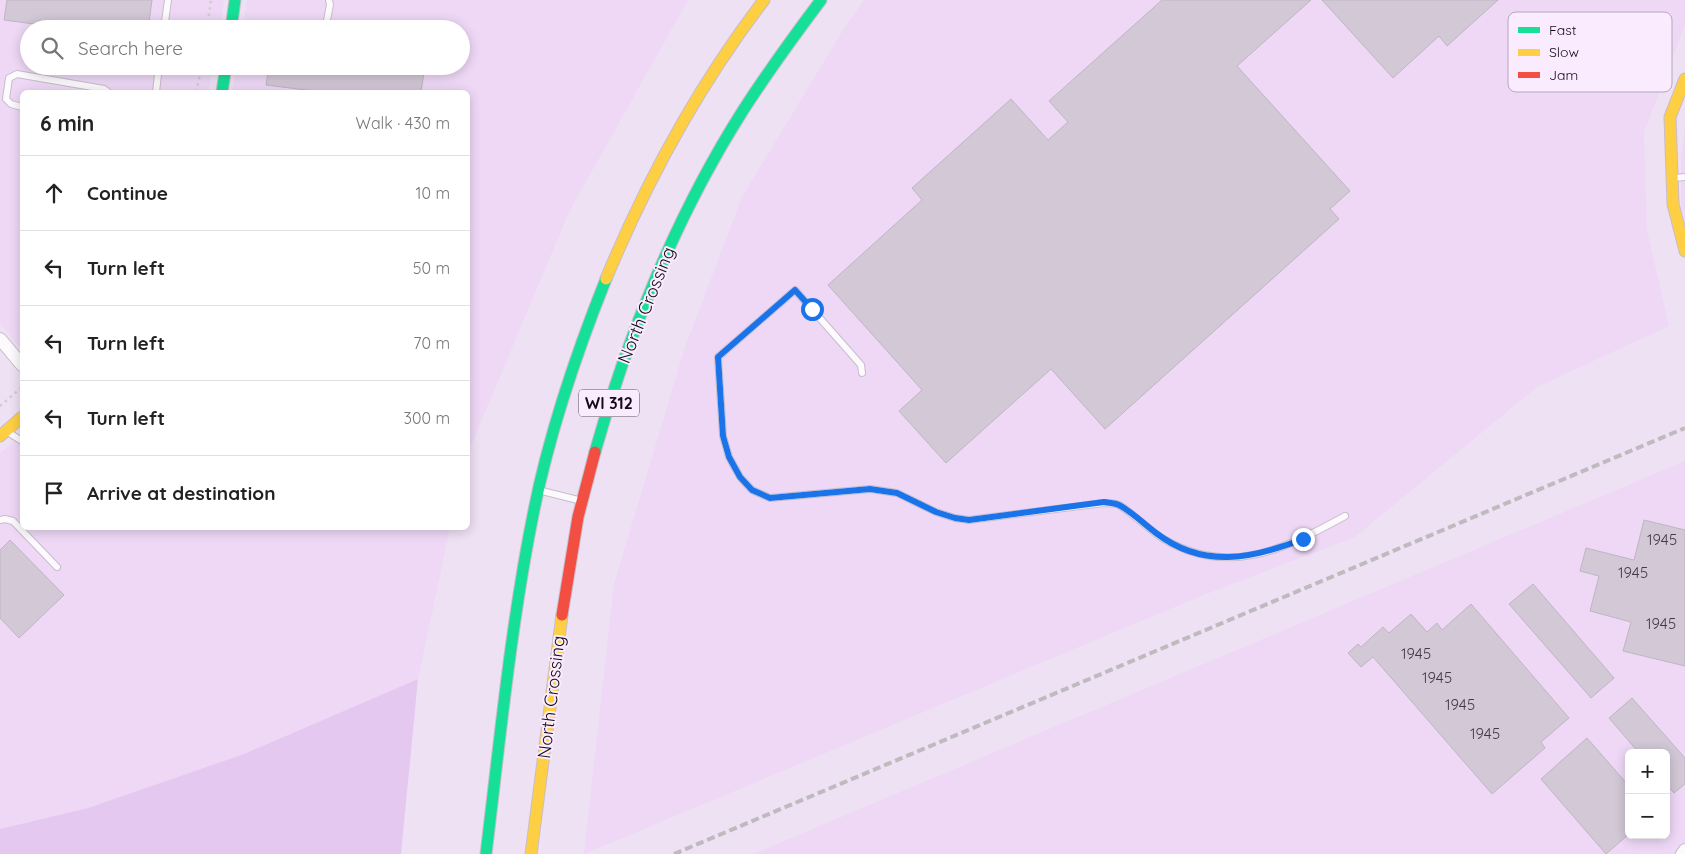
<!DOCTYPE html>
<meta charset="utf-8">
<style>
body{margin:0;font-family:Quicksand,sans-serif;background:#f6f6f6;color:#222}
.controls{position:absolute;right:15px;bottom:15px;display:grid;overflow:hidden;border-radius:8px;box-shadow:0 2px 12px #0003}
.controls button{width:45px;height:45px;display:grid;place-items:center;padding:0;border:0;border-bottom:1px solid #e0e0e0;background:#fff;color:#222;font:25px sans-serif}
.stop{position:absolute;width:15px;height:15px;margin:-11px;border:4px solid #1a73e8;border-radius:50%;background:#fff}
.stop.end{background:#1a73e8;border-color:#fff;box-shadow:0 1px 5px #0008}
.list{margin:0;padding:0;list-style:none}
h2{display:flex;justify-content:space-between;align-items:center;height:65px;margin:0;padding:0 20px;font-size:21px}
h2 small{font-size:16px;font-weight:400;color:#767676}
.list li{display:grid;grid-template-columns:32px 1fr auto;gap:15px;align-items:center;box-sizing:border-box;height:75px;padding:0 20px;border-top:1px solid #e0e0e0}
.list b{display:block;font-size:19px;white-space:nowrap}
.list em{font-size:16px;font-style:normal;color:#767676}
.icon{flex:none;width:28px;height:28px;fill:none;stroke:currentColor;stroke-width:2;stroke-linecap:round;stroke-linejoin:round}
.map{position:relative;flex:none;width:1685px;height:854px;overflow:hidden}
.search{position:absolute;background:#fff;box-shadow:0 2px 12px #0003;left:20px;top:20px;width:450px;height:55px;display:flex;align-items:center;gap:12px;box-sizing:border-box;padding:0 18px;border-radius:28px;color:#767676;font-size:19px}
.panel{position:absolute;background:#fff;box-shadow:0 2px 12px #0003;left:20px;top:90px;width:450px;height:440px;border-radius:8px}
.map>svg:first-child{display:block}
.built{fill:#eed8f6;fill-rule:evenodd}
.green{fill:#e5c8ef}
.building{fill:#d2c8d6;stroke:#bfb5c3}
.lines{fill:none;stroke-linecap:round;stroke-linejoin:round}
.lane-casing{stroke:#c7bdcb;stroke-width:8}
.street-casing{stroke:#c7bdcb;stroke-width:14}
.fast-casing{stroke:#c7bdcb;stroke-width:13}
.slow-casing{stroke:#c7bdcb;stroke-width:13}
.jam-casing{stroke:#c7bdcb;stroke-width:13}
.path{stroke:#d0cdd1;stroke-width:2.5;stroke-dasharray:2.5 4;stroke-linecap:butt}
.lane{stroke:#fcfafd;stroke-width:6}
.street{stroke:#fcfafd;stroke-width:12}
.fast{stroke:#16e098;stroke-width:11}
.slow{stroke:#ffcf43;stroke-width:11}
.jam{stroke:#f24e42;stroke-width:11}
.rail{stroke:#bebabe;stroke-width:4;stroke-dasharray:8 4;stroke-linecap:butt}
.route{stroke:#1a73e8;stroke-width:6}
.labels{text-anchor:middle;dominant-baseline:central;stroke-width:4;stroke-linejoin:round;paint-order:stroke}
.number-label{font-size:15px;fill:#433a45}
.shield{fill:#faebff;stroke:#584e5b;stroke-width:1}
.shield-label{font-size:16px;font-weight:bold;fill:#130b15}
.street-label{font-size:18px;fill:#130b15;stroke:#faebff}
.key{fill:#faebff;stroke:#b5a8b9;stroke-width:1}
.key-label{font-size:14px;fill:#130b15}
</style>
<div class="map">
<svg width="1685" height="854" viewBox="0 0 1685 854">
<rect width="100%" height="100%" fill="#eee1f3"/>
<g class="built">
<polygon points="0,0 224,0 220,29 29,29 29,66 213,66 208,92 22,92 22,350 0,323"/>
<polygon points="247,0 688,0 569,212 468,453 468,92 232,92 237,66 461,66 461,29 243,29"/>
<polygon points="864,0 1685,0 1685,25 1644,132 1647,230 1669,326 1537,387 1355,537 1201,596 584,854 614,584 684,350 742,197 843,30"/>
<polygon points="1685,126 1685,225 1681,209 1681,157"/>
<polygon points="22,435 22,528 450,528 418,679 244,754 88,808 0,829 0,453"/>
<path d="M1685,461V854H753ZM1629,753H1666V835H1629Z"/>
</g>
<polygon class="green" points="418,679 401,854 0,854 0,829 88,808 244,754"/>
<g class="building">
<polygon points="7,0 152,0 148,29 72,29 4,20"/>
<polygon points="1162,0 1311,0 1237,66 1350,191 1330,209 1339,219 1105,429 1051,369 946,463 899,411 922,390 828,285 922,200 912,188 1011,99 1048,140 1068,122 1049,101"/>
<polygon points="1322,0 1498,0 1447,46 1439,36 1393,78"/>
<polygon points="269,66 425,66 421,92 322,92 266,85"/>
<polygon points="1644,520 1685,530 1685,666 1623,651 1631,622 1590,611 1599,576 1580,571 1586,548 1634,560"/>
<polygon points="10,540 64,595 19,638 0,618 0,550"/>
<polygon points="1533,584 1614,678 1591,698 1509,604"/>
<polygon points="1471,604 1569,718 1541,742 1545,748 1492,794 1373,657 1361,667 1348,653 1358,644 1361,647 1383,627 1389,633 1411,614 1427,632 1437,623 1442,630"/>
<polygon points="1632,698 1685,758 1685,784 1674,793 1666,784 1666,753 1639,753 1609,718"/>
<polygon points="1587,738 1629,786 1629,834 1606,854 1541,779"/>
</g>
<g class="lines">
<g class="lane-casing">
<g id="lane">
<polyline points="327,20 330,5 329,0"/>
<polyline points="164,29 168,0"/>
<polyline points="156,92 159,66"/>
<polyline points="22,107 11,104 6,99 9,78 17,74 104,89 108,92"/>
<polyline points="1674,178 1685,177"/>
<path d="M862,373L861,365L795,290L718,357L723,436L729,457L740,477L752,490L770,498L870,489L897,493L936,512L955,518L969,520L1104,503C1109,503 1115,503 1119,505C1134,514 1147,528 1162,538C1228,578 1285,549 1345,516"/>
<polyline points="6,431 22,441"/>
<polyline points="542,491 578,500"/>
<polyline points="0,520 5,519 13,521 57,567"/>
</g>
</g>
<g class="street-casing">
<g id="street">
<polyline points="0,339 22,365"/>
<polyline points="1682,854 1685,850"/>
</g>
</g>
<g class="fast-casing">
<g id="fast">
<polyline points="231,29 235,0"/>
<polyline points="222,92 226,66"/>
<path d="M595,452C627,336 678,213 742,112C767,73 794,36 821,0"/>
<path d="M486,854C500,739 511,623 534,510C550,430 576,354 606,279"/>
</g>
</g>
<g class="slow-casing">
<g id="slow">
<polyline points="1685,79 1670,117 1673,204 1685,251"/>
<path d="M606,279C647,180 699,85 764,0"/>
<polyline points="0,436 22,417"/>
<polyline points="531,854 562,615"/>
</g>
</g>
<g class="jam-casing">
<polyline id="jam" points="562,615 578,517 595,452"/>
</g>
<g class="path">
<polyline points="207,29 211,0"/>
<polyline points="196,92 202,66"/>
<polyline points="0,406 22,387"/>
</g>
<use href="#lane" class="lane"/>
<use href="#street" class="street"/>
<use href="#fast" class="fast"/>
<use href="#slow" class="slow"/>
<use href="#jam" class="jam"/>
<polyline class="rail" points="674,854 1685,428"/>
</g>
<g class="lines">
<path class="route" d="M812,309L795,290L718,357L723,436L729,457L740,477L752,490L770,498L870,489L897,493L936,512L955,518L969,520L1104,502C1109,503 1115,503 1119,505C1132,512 1144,524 1156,533C1203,569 1252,559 1303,539"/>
</g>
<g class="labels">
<g class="number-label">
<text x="1662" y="539">1945</text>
<text x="1633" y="572">1945</text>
<text x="1661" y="623">1945</text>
<text x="1416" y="653">1945</text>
<text x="1437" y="677">1945</text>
<text x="1460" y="704">1945</text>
<text x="1485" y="733">1945</text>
</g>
<rect class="shield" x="579" y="389.5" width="60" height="27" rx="4"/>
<g class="shield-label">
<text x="609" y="403">WI 312</text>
</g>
<g class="street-label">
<text transform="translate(646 305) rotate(-68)">North Crossing</text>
<text transform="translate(551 697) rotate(-83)">North Crossing</text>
</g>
</g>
<rect x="1508" y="12" width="164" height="80" rx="8" class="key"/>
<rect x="1518" y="27" width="22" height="6" fill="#16e098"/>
<rect x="1518" y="49" width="22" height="7" fill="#ffcf43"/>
<rect x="1518" y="72" width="22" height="6" fill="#f24e42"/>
<g class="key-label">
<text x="1549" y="35">Fast</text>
<text x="1549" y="57">Slow</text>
<text x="1549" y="80">Jam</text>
</g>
</svg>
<div class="controls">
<button>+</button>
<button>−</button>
</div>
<div class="stop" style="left:812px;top:309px"></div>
<div class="stop end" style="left:1303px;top:539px"></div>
<div class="search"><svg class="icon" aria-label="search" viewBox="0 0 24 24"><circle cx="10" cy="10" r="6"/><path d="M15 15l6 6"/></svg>Search here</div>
<section class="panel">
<h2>6 min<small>Walk · 430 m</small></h2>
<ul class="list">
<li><svg class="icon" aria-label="ahead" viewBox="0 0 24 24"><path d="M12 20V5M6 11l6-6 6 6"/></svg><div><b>Continue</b></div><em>10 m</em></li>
<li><svg class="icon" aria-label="left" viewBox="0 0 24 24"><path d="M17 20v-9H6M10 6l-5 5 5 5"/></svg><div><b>Turn left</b></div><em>50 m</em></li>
<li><svg class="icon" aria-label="left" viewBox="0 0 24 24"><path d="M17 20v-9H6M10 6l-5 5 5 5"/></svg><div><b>Turn left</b></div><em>70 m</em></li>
<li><svg class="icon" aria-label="left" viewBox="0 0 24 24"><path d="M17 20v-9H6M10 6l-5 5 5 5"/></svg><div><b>Turn left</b></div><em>300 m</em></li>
<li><svg class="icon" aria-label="arrive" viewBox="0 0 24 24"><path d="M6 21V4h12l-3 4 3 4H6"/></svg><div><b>Arrive at destination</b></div></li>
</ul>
</section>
</div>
